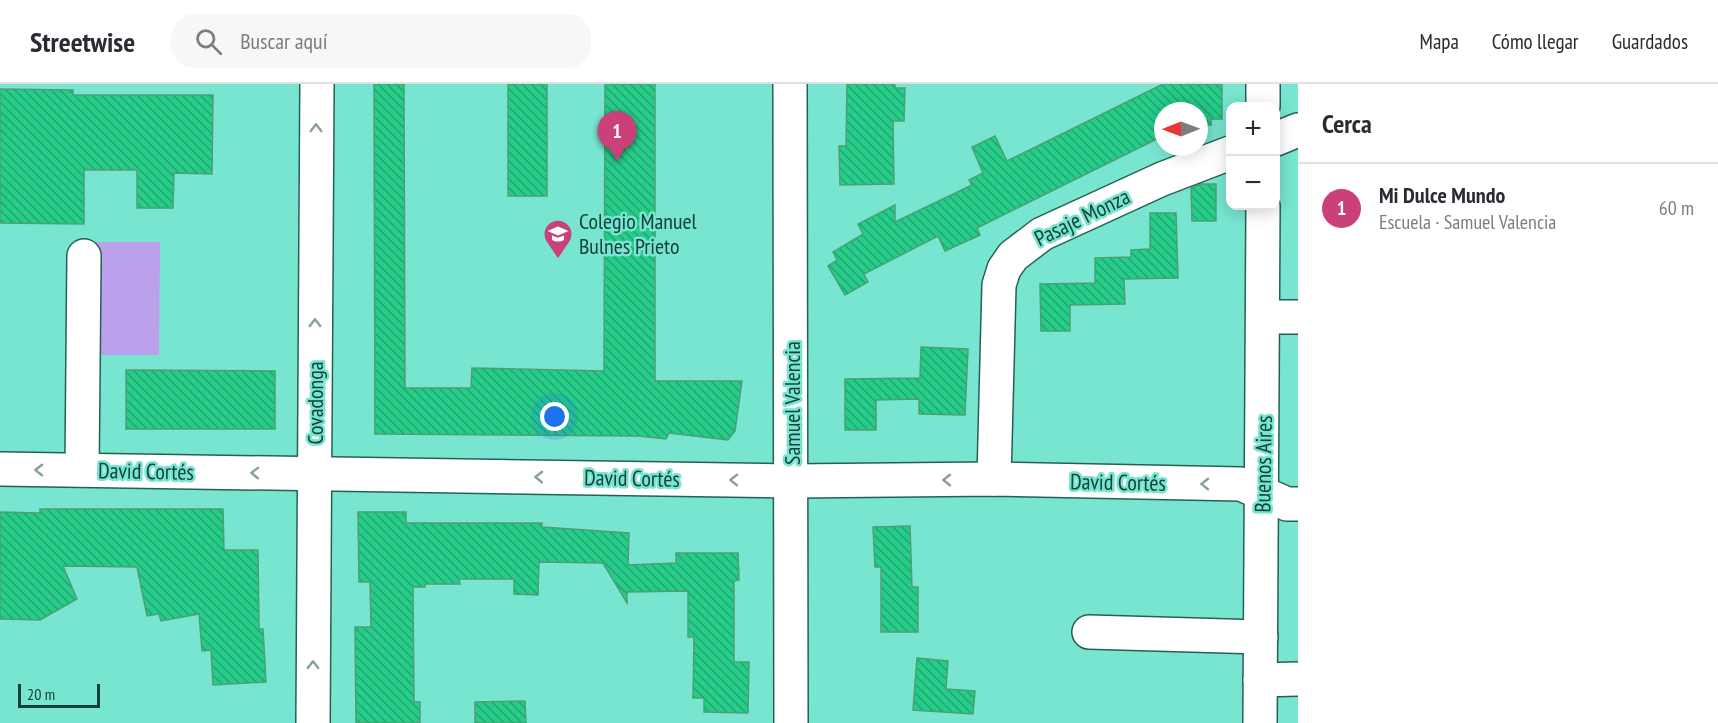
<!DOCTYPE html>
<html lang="es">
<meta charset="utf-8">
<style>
body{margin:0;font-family:"PT Sans Narrow",sans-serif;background:#f7f7f7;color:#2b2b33}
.controls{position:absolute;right:18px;top:18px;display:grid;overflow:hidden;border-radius:12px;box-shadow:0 3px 15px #0003}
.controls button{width:54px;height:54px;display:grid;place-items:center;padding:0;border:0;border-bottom:2px solid #e1e1e2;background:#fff;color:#2b2b33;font:30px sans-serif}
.compass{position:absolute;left:1154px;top:18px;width:54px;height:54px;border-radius:50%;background:#fff;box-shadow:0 3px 15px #0003;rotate:269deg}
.scale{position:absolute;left:18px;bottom:15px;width:82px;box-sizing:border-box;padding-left:6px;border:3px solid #12423a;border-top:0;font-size:16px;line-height:21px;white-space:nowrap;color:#12423a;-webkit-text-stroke:4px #78e5d0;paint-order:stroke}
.you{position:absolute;left:555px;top:333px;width:21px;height:21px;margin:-15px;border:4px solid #fff;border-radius:50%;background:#1a73e8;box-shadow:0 0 0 9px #1a73e833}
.badge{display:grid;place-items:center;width:39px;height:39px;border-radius:50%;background:#ca4078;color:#fff;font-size:20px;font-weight:700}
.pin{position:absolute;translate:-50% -50px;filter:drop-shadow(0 2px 3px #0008)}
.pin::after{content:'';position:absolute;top:32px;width:21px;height:18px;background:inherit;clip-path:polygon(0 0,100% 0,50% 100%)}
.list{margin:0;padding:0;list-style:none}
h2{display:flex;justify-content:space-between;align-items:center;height:78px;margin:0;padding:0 24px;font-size:26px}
h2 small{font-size:20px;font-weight:400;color:#7c7c81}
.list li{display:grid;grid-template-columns:39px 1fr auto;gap:18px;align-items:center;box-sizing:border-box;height:90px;padding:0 24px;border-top:2px solid #e1e1e2}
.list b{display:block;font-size:22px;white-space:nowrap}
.list p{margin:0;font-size:20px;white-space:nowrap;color:#7c7c81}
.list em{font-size:20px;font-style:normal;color:#7c7c81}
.icon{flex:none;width:33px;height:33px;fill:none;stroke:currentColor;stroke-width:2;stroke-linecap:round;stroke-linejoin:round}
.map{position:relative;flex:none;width:1298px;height:639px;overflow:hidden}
header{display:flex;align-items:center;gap:36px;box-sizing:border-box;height:84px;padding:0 30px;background:#fff;border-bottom:2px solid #e1e1e2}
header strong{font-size:28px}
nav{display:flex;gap:33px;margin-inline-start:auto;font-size:21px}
.search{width:420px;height:54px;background:#f7f7f7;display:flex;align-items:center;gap:15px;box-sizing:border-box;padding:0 21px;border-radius:24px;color:#7c7c81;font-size:22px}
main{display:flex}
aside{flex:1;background:#fff}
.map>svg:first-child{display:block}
.pitch{fill:#bba0ec}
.building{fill:url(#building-back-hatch);stroke:#4ba076;stroke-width:1.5}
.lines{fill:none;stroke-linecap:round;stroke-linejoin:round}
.minor-casing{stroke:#256056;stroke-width:36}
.major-casing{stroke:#256056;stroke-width:36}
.minor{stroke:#fff;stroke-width:33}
.major{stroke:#fff;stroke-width:33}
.oneway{stroke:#88a09c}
.labels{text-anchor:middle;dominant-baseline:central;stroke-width:5;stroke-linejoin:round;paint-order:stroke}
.street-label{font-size:22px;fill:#12423a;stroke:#78e5d0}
.poi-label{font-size:22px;fill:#12423a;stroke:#78e5d0;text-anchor:start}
</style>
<header>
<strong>Streetwise</strong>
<div class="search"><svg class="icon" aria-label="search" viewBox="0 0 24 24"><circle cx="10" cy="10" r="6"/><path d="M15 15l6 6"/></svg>Buscar aquí</div>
<nav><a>Mapa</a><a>Cómo llegar</a><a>Guardados</a></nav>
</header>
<main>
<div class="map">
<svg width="1298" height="639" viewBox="0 0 1298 639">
<defs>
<pattern id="building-back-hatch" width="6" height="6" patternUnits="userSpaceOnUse" patternTransform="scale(1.5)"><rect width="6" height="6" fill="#27cc89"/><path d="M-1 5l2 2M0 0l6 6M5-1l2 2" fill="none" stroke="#20a771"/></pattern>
</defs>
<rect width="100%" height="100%" fill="#78e5d0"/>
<polygon class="pitch" points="95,158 160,158 159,271 95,271"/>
<g class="building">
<polygon points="374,0 404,0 405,304 471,304 472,284 604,287 605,0 655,0 655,297 742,297 735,347 728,356 669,349 666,355 639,352 375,350"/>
<rect x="508" y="0" width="39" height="112"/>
<polygon points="847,0 895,0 895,4 905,4 904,37 893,37 894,100 840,101 839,62 846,62"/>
<polygon points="1163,0 1222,0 1222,35 1211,35 1211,41 1199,41 1199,27 1163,27 1163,52 977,144 980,151 945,167 938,152 864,190 868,198 845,211 828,182 837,176 833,168 863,150 858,140 895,121 895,138 972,101 969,96 983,89 972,63 995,52 1007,77"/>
<polygon points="0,5 73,6 73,11 213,11 212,90 174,89 173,124 137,124 137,86 84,86 84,140 0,139"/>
<polygon points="1200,100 1216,100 1216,137 1192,137 1191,104"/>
<polygon points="1150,129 1176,129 1178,194 1124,195 1125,220 1070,221 1070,247 1041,247 1040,200 1095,199 1095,174 1131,173 1131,166 1150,165"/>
<polygon points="921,263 968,265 965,331 919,330 919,315 876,316 876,346 845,346 845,295 920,294"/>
<polygon points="126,286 275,287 275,345 126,345"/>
<polygon points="40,425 223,425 224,466 258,466 259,545 263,545 266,598 213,601 211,566 202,567 199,530 161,537 159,530 147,532 137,483 63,482 77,515 40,536 0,535 0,428 40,429"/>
<polygon points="358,428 406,428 406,439 542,439 542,443 629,449 628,481 676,479 676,469 738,469 739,496 734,497 734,578 749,578 748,629 704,628 704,614 693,614 694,553 688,553 688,507 627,508 627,519 603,479 539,478 538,511 514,510 514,495 459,495 460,500 425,500 425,503 413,503 414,618 420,618 420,639 356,639 355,543 371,543 370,498 359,498"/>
<polygon points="910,442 912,503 918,503 918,548 881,548 881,483 875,483 873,443"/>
<polygon points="917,574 948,577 946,605 975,607 973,630 913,626"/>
<polygon points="525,617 526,639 475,639 475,618"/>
</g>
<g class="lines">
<g class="minor-casing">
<g id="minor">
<polyline points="790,0 791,639"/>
<polyline points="1263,22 1263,0"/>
<polyline points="1276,55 1298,46"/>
<polyline points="1264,233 1298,233"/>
<polyline points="0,385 792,397 994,395 1241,400 1287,420 1298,420"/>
<polyline points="82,386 84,172"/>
<polyline points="994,395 999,201 1004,185 1013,172 1042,150 1162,95 1230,69"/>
<polyline points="1089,548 1261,553"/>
<polyline points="1260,596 1298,595"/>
<polyline points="1260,639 1263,122"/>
</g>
</g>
<g class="major-casing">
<polyline id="major" points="313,639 317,0"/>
</g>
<use href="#minor" class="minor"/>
<use href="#major" class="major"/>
</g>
<defs><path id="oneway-chevron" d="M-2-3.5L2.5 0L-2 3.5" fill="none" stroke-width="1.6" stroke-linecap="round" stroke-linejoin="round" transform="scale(1.5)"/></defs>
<g class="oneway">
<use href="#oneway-chevron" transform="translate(316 44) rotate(-90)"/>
<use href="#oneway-chevron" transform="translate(315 239) rotate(-90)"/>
<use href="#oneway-chevron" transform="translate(39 386) rotate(-179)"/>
<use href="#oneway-chevron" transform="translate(255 389) rotate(-179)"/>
<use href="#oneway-chevron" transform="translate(539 393) rotate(-179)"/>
<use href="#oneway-chevron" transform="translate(734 396) rotate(-179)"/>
<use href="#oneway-chevron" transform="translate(947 396) rotate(180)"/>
<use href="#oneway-chevron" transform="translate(1205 400) rotate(-179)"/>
<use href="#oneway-chevron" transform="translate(313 581) rotate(-90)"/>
</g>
<defs>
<g id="school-pin" transform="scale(1.5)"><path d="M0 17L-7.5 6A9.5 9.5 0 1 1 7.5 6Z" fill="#ca4078" stroke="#78e5d0"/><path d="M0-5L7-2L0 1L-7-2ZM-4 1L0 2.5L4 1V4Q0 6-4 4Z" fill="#fff"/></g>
</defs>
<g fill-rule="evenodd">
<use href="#school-pin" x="558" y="150"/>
</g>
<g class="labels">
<g class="street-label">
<text transform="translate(1082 133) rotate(-26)">Pasaje Monza</text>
<text transform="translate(315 319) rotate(-90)">Covadonga</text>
<text transform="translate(792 319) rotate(-90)">Samuel Valencia</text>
<text transform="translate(1263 380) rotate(-89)">Buenos Aires</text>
<text transform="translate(146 387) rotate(1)">David Cortés</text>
<text transform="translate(632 394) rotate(1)">David Cortés</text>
<text transform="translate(1118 398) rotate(1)">David Cortés</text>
</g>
<g class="poi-label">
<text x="579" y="137">Colegio Manuel<tspan x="579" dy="25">Bulnes Prieto</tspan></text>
</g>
</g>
</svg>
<div class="controls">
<button>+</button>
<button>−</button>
</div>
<svg class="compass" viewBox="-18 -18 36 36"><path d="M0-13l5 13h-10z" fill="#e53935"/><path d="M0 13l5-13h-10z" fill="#7c7c81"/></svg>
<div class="scale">20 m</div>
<div class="you"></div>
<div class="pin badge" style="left:617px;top:77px">1</div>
</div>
<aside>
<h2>Cerca<small></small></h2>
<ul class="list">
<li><span class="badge">1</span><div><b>Mi Dulce Mundo</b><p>Escuela · Samuel Valencia</p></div><em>60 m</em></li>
</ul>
</aside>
</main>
